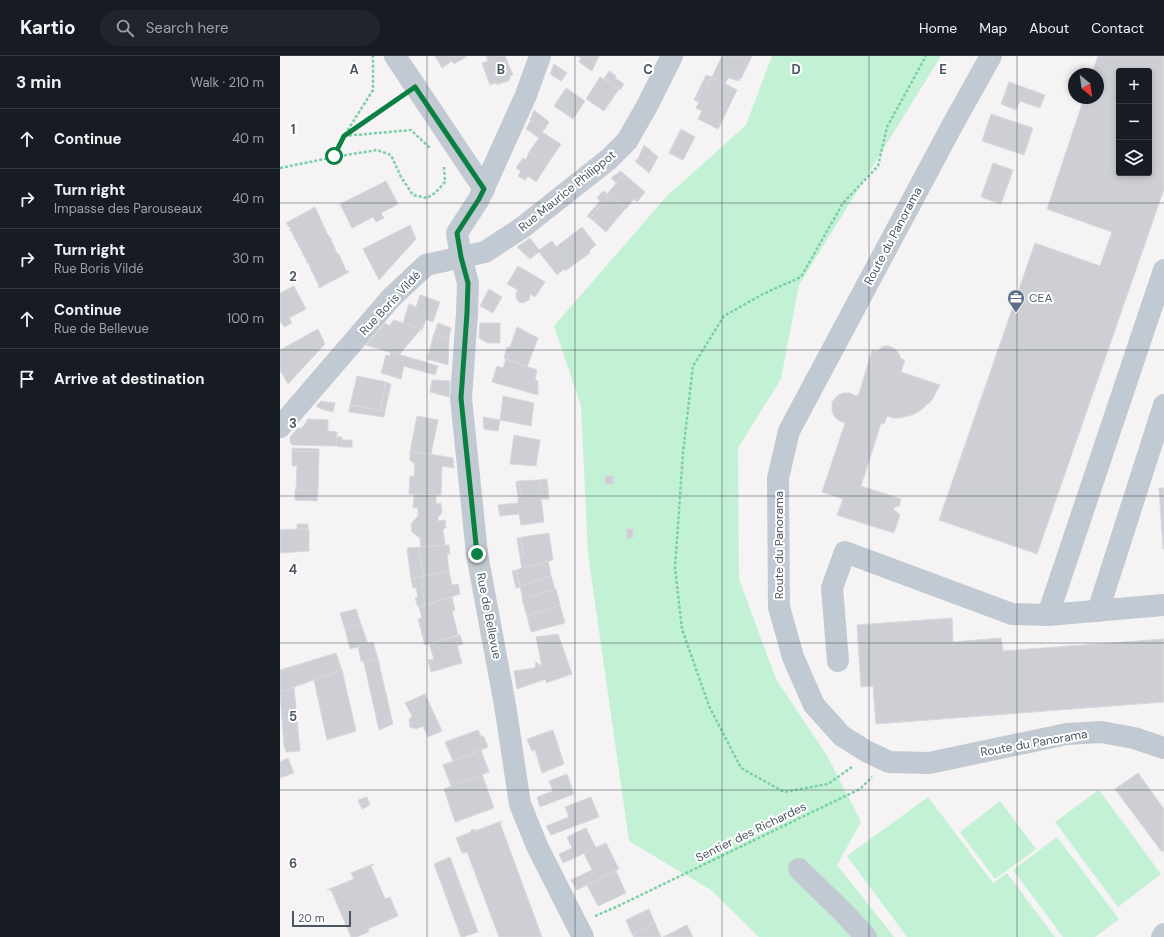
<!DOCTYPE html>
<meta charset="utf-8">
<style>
body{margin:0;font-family:"DM Sans",sans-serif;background:#20242c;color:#f1f3f6}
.controls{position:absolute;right:12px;top:12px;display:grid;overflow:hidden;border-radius:4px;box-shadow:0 2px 6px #0003}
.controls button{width:36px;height:36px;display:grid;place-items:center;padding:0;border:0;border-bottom:1px solid #363941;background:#171b24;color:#f1f3f6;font:20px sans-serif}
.compass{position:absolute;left:788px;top:12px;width:36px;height:36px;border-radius:50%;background:#171b24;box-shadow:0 2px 6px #0003;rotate:151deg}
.scale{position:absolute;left:12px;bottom:10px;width:59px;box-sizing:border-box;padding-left:4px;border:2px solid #4a5661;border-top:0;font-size:11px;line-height:14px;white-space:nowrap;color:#4a5661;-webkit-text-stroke:3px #fff;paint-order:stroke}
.stop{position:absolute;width:12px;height:12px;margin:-9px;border:3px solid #0b8043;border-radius:50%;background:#fff}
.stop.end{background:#0b8043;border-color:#fff;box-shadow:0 1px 4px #0008}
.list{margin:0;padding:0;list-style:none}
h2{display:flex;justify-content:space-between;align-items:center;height:52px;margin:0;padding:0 16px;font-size:17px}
h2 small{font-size:13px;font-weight:400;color:#9ea1a6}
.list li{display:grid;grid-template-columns:26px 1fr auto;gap:12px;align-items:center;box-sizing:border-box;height:60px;padding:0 16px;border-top:1px solid #363941}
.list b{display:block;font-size:15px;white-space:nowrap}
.list p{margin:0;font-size:13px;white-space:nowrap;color:#9ea1a6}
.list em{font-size:13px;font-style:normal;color:#9ea1a6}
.icon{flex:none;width:22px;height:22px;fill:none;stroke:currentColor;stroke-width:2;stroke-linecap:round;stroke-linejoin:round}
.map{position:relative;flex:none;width:884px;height:881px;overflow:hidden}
header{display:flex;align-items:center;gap:24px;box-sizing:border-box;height:56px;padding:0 20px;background:#171b24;border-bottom:1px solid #363941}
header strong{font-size:19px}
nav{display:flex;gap:22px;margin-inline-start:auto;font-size:14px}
.search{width:280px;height:36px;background:#20242c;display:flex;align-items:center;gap:10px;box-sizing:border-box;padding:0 14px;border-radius:22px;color:#9ea1a6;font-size:15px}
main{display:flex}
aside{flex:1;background:#171b24}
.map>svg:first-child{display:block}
.green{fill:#c3f1d5}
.building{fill:#cdcfd5;stroke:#d7d9de;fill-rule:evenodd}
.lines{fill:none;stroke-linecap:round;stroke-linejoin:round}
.path{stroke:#7ad0a6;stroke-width:2.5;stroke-dasharray:3 2;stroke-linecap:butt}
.minor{stroke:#c1cad2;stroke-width:22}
.route{stroke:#0b8043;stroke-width:5}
.grid{fill:none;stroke:#4a5661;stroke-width:1;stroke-opacity:0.55}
.labels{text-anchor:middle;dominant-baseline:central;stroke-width:4;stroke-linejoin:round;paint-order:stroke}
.street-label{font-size:12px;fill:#4a5661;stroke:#fff}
.service-label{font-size:12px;fill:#4e5e75;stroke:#fff;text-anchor:start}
.grid-label{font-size:13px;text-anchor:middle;font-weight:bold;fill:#4a5661;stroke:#fff;stroke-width:4;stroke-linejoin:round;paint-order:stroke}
</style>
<header>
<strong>Kartio</strong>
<div class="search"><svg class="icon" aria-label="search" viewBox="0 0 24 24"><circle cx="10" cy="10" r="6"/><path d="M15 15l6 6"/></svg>Search here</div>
<nav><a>Home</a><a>Map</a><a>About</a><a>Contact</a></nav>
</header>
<main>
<aside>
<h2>3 min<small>Walk · 210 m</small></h2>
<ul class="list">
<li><svg class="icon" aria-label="ahead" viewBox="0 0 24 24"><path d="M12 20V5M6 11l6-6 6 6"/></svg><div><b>Continue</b></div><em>40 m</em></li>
<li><svg class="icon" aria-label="right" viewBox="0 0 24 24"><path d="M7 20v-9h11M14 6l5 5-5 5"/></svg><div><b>Turn right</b><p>Impasse des Parouseaux</p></div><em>40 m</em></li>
<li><svg class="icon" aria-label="right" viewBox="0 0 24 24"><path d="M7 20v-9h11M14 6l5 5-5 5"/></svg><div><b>Turn right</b><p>Rue Boris Vildé</p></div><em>30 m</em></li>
<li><svg class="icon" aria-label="ahead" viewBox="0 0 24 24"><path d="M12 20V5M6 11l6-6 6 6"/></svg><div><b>Continue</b><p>Rue de Bellevue</p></div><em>100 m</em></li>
<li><svg class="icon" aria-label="arrive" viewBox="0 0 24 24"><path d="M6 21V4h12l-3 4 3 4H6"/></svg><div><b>Arrive at destination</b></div></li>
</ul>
</aside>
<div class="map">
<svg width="884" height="881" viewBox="0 0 884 881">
<rect width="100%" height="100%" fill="#f5f3f3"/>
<g class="green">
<polygon points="492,0 661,0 519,229 501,323 458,392 459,523 496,623 548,701 581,766 557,809 614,881 479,881 431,834 349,785 308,498 301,350 274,270 387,140 466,69"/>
<polygon points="819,734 881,818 838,851 775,766"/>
<polygon points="648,741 713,827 727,817 775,881 627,881 567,800"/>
<polygon points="720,745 756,793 715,823 680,776"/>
<polygon points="777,781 839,863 815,881 783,881 733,814"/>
</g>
<g class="building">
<polygon points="155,0 186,0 186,1 174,8 172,5 162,12"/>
<polygon points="206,0 225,0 233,19 230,20 229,25 228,25 218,28 219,29 216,27 210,29 202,7 208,5"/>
<polygon points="297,0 319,0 312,15 299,6 301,2"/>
<polygon points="442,0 472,0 461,23 460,22 459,25 448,22 445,28 432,21"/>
<path d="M818,0H884V133L757,498L659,464L755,187L820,210L832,176L767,153L804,42H818V18H812ZM839,15H869V117H839Z"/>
<polygon points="274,8 287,17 281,25 270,18"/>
<polygon points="329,15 336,20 335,22 344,28 340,34 324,23"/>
<polygon points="426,19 432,21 426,34 422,34 417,42 419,46 414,44"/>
<polygon points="320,21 339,33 324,55 306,43"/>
<polygon points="432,21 457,34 438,73 418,63 422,55 416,52 419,46 417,42 422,34 426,34"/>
<polygon points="729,26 765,39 760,52 740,45 736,54 721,48"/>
<polygon points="286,32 305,45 293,63 274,50"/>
<polygon points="254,54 269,66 264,74 250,64"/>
<polygon points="711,58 753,72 744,99 702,85"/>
<polygon points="251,64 264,74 262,76 281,88 267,109 249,96 259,82 246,73"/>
<polygon points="401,73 415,81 403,104 389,97"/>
<polygon points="364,89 378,101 369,117 355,105 358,103"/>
<polygon points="249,96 267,109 256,126 248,120 245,124 238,120 241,115 236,112 243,102 246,104"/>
<polygon points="713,107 733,114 721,148 701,141"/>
<polygon points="341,115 344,118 336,127 331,122"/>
<polygon points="344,118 365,136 357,146 354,143 345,154 327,138"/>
<polygon points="106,125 118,148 101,157 104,162 96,166 93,161 72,172 60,148"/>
<polygon points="323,135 329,139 310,162 307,160 320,145 317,142"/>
<polygon points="329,139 345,153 326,176 310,162"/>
<polygon points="35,151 46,175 47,176 46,176 52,184 51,184 58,199 59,198 66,215 67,214 69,216 39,232 38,229 39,229 34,221 35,221 31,214 30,213 31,213 28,206 26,207 27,205 23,198 22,199 23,197 19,190 18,191 19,189 14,182 15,182 11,175 9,174 11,173 6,167"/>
<polygon points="130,169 136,183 99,224 83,193"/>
<polygon points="302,171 316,189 309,195 310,197 285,215 284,213 277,219 259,196 250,203 237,191 250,182 259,194 272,185 276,191"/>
<polygon points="238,210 265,226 255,241 250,238 249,244 243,247 239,246 236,242 236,237 238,234 227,228"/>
<polygon points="14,230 26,253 9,262 12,267 4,271 1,266 0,266 0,237"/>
<polygon points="209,233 222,241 213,257 200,250"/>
<polygon points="140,239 160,246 153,266 146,263 142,274 123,267 129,248 136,251"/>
<polygon points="114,264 141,273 119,299 86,289 105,267 109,270"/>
<polygon points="158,267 171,272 169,283 154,278"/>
<polygon points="200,267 220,267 220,287 208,287 199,282"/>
<polygon points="237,271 258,282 247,311 224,302 227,291 230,291"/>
<polygon points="38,273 45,288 8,328 0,314 0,294"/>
<polygon points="154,278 169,283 168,309 147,303"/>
<polygon points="604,290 609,290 615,293 620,299 620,302 625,304 621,316 660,329 652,344 641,354 632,359 620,362 613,362 607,360 604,368 601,367 581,430 621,443 619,450 613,452 615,455 617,456 620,459 614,477 557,459 563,443 542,436 565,367 558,364 554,360 552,354 552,346 557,340 563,337 570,337 576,340 579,338 592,294 597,295"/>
<polygon points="111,296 158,310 155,319 124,310 121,323 101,317 106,299 110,300"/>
<polygon points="226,303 257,314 255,324 258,325 258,339 212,326 217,310 223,312"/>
<polygon points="77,320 106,326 100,354 70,349"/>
<polygon points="152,324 170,325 169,341 150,336"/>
<polygon points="106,326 111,328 105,355 100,354"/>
<polygon points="223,340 254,347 251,370 220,364"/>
<polygon points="41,345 55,347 53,356 41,353 36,350"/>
<polygon points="70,349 105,355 104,361 69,356"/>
<polygon points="137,360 158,364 151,398 130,396"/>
<polygon points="203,361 220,364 218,375 204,373"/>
<polygon points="28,363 48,364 48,375 57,376 56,390 12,389 10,385 10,381 18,372 22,372"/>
<polygon points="234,379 260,384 256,410 230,408"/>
<polygon points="57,381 62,381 62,391 56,390"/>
<rect x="62" y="384" width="10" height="7"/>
<polygon points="12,392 39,393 39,396 12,395"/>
<polygon points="12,395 39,396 38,435 16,434 17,410 12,410"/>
<polygon points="130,396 144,397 173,402 174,412 162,410 161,439 129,438 130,420 134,420 135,408 130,404"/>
<rect x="325" y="420" width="8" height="8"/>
<polygon points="267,423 268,433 260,434 259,424"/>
<polygon points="259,424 260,434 268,433 269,443 261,443 264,466 241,469 239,458 220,460 218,449 238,447 238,441 241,441 239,425"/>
<polygon points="239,425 241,441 238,441 236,426"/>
<polygon points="879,432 884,432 884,493 883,493"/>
<polygon points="15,434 38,435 37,445 15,444"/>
<polygon points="134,438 156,439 156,448 161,447 162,457 158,461 158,465 165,464 166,472 163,473 165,489 141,491 140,482 132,476 131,468 138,460 138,452 133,452"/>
<polygon points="17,468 28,468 28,474 17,473"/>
<polygon points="18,473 29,474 29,495 0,497 0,474"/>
<polygon points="347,473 353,473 353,482 346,482"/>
<polygon points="269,477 273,504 242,513 240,501 243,500 241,482 237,483 237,482"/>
<polygon points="241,482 243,500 240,501 237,483"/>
<polygon points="169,489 170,498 167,498 169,515 143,520 139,491"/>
<polygon points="139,491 143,520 131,523 127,492"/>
<polygon points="268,505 271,520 240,530 236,514"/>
<polygon points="236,514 240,531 236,532 232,515"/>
<polygon points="169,515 172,529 178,528 180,538 145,549 141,531 143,531 141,521"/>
<polygon points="271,520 275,533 243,543 240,530"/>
<polygon points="141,521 143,531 141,531 145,549 138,551 135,542 138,541 136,532 133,532 131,523"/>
<polygon points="276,533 280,549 247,560 242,543"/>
<polygon points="172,541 175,554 172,555 178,579 145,589 138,563 142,562 139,551"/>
<polygon points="280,549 285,567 251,576 247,560"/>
<polygon points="76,553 81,568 65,573 60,557"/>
<polygon points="672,562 673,586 721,582 723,595 884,583 884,646 596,668 593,630 581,631 577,569"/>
<polygon points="81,568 88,588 70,593 65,573"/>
<polygon points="278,578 292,618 266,627 266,623 237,633 234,615 255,612 256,606 262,610 256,581"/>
<polygon points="180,579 183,588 177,590 182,607 151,616 148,604 154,603 149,588"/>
<polygon points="93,586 98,603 84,607 83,605 81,605 78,590"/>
<polygon points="56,597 62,614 0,636 0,614"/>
<polygon points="98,603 113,668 99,674 84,607"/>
<polygon points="62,614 76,675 47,684 34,624"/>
<polygon points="14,631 20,695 6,696 4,690 0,636"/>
<polygon points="145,638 162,675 148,681 143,670 136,673 130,671 129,664 132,660 125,647"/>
<polygon points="198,674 201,680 204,681 208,691 173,705 165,686"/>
<polygon points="273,674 284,708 262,717 255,694 252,695 247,683"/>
<polygon points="201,694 209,716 171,730 163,709"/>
<polygon points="8,702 14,717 0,722 0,706"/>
<polygon points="858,717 884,753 884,794 882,796 835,733"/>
<polygon points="202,718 214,752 175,766 164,733"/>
<polygon points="287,718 294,738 260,751 257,741 273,735 269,725"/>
<polygon points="87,741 90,749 82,753 78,744"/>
<polygon points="311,741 319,761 271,779 266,770 289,761 285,751"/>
<polygon points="222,765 222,766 220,767 262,881 219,881 187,796 182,797 176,782 191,776 191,774 195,773 195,775"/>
<polygon points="306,772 316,792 283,807 279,798 292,792 287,781"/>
<polygon points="326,787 339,813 297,834 291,824 312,814 304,797"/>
<polygon points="170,801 198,876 183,881 181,881 154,808"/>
<polygon points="93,808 94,809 91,810 105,843 110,841 118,860 88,873 89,876 76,881 71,881 51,834 47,834 74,823 71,817"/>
<polygon points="336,815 346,837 318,850 307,829"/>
<polygon points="369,853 375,867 352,878 346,864"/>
<polygon points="375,867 381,881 354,881 352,878"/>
<polygon points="407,869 413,881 383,881"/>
</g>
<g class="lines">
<g class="path">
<polyline points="66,78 118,43"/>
<polyline points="64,80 131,74 150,92"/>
<polyline points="54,101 97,94 111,99 121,121 133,139 147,142 155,137 165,126 164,111"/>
<polyline points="0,112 54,101 64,80 93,34 93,1 92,0"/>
<polyline points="572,711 548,728 504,736 461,712 429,650 402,573 395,512 403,397 413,310 444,260 483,238 521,221 563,147 598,110 607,71 646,0"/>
<polyline points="315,860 334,852 580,733 592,721"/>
</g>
<g class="minor">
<polyline points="115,0 204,133"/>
<polyline points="260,0 246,39 199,143 177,177 181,201 188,227 187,257 181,342 197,498 225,649 240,748 257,790 303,881"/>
<polyline points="711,0 673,68 509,375 498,422 499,551 513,601 534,649 562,680 586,695 609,706 649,707 787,678 821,676 854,682 884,692"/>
<polyline points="0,371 111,242 146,209 205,196 243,171 329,103 347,85 367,50 392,0"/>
<polyline points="818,555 884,349"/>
<polyline points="768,559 884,214"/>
<polyline points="558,605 552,532 565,496 732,558 768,559 884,549"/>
<polyline points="519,813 566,859 586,881"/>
<polyline points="882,881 884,878"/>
</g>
</g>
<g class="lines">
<polyline class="route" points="54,100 64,80 135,31 204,133 199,143 177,177 181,201 188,227 187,257 181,342 197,498"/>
</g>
<path class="grid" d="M147,0V881M295,0V881M442,0V881M589,0V881M737,0V881M0,147H884M0,294H884M0,440H884M0,587H884M0,734H884"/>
<defs>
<g id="office-pin" transform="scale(0.9)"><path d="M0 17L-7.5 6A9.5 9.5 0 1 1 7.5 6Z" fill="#5c6f8a" stroke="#fff"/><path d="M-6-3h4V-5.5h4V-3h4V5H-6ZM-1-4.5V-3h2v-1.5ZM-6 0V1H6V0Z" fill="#fff"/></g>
</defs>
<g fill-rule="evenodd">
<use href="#office-pin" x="736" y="242"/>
</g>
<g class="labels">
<g class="street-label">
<text transform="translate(287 135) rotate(-39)">Rue Maurice Philippot</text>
<text transform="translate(613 180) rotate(-62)">Route du Panorama</text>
<text transform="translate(110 247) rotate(-47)">Rue Boris Vildé</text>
<text transform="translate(499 489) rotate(-90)">Route du Panorama</text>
<text transform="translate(209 560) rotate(79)">Rue de Bellevue</text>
<text transform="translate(754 687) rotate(-10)">Route du Panorama</text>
<text transform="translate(471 776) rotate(-26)">Sentier des Richardes</text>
</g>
<g class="service-label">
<text x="749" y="242">CEA</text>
</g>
</g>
<g class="grid-label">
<text x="74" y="18">A</text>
<text x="221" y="18">B</text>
<text x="368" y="18">C</text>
<text x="516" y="18">D</text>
<text x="663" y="18">E</text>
<text x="13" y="78">1</text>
<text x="13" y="225">2</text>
<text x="13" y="372">3</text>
<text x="13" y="518">4</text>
<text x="13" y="665">5</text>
<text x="13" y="812">6</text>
</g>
</svg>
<div class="controls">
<button>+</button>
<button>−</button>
<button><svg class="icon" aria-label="layers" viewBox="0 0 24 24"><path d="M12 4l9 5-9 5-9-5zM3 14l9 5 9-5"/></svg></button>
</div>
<svg class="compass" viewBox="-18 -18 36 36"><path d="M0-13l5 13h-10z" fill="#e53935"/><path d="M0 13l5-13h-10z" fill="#9ea1a6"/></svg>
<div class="scale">20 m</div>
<div class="stop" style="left:54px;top:100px"></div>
<div class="stop end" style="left:197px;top:498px"></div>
</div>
</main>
